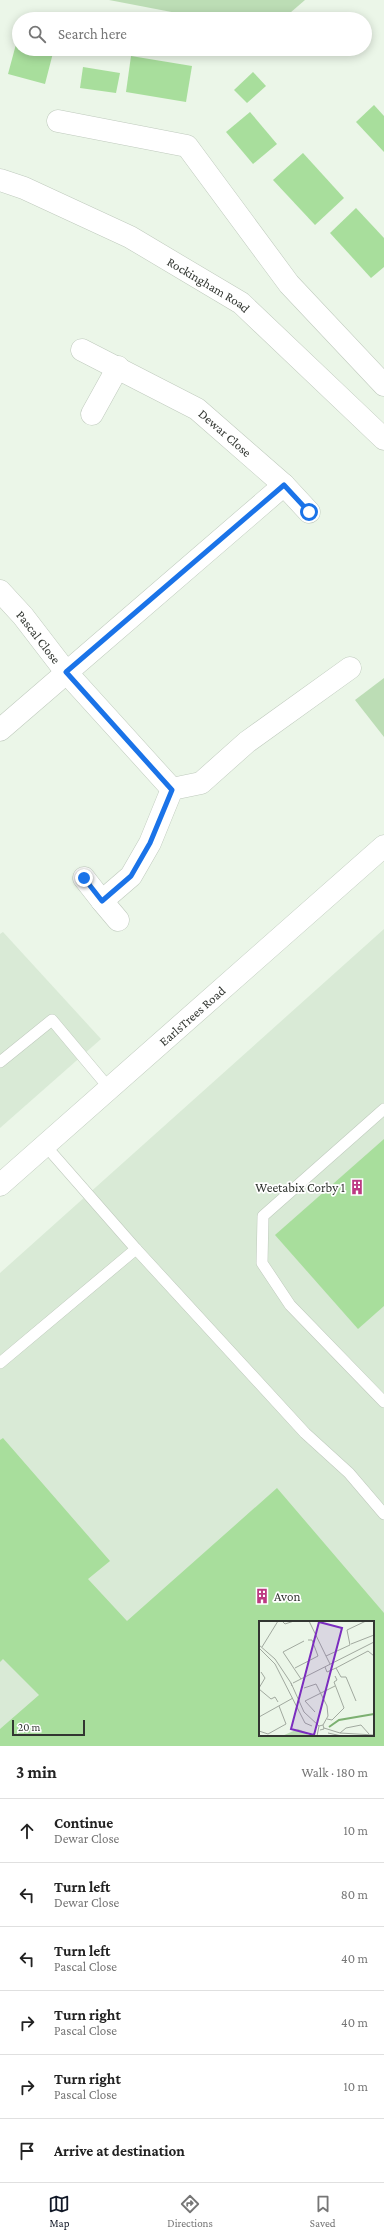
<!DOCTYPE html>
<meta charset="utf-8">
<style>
body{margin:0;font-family:"Crimson Pro",serif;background:#f6f6f6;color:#222}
.scale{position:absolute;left:12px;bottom:10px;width:73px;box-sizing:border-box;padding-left:4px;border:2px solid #323631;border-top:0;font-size:11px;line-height:14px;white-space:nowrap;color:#323631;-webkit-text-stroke:3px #fff;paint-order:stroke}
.stop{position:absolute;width:12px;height:12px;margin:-9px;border:3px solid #1a73e8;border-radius:50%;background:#fff}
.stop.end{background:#1a73e8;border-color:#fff;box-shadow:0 1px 4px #0008}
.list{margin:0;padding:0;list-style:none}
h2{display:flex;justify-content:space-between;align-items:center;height:52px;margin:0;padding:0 16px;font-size:17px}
h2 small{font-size:13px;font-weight:400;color:#767676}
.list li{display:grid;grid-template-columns:26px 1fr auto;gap:12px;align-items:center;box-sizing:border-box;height:64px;padding:0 16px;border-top:1px solid #e0e0e0}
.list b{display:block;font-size:15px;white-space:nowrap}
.list p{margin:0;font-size:13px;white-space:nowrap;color:#767676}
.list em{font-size:13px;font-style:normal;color:#767676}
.icon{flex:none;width:22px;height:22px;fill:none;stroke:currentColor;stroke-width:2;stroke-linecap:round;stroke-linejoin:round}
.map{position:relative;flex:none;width:384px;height:1746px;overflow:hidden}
.search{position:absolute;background:#fff;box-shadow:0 2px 10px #0003;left:12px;right:12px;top:12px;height:44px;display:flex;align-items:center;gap:10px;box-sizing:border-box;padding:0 14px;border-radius:22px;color:#767676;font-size:15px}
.sheet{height:436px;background:#fff}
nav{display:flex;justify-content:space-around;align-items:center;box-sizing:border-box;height:56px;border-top:1px solid #e0e0e0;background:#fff;font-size:11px;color:#767676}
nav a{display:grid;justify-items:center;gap:2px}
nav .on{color:#111827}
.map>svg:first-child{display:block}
.built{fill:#d9ead6;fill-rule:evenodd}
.green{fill:#bcddb5}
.building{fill:#a8de9c;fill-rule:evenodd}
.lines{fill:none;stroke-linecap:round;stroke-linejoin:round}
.service-casing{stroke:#bfcabd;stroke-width:12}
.minor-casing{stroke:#bfcabd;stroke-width:23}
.tertiary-casing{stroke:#bfcabd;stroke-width:23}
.service{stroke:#fff;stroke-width:11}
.minor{stroke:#fff;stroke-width:22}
.tertiary{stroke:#fff;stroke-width:22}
.route{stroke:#1a73e8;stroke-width:5}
.labels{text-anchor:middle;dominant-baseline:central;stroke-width:3.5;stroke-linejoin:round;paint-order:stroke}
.street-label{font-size:13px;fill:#323631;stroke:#fff}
.poi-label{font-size:13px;fill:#323631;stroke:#fff;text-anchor:end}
.inset-river{fill:none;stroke:#7cb071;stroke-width:2}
.inset-road{fill:none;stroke:#a1a99f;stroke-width:1}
.view{fill:#7b2cbf;fill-opacity:0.15;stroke:#7b2cbf;stroke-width:2}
.inset-edge{fill:none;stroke:#323631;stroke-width:2}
</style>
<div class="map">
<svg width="384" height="1746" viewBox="0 0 384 1746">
<rect width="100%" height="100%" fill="#ebf6e8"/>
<g class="built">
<path d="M384,929V1746H0V1273ZM260,1622H373V1735H260Z"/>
<polygon points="3,932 101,1039 0,1128 0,934"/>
</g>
<g class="green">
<polygon points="109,0 305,0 283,19 208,19"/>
<polygon points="384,678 384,737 355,700"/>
</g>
<g class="building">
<polygon points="19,33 19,49 54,49 45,84 8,74"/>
<polygon points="131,56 192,66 186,102 126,92"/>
<polygon points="83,67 120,73 116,93 80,88"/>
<polygon points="253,72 266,86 247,103 234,90"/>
<polygon points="374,105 384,116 384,152 356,122"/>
<polygon points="250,112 277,144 253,164 226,132"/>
<polygon points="303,153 344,198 315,225 273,180"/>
<polygon points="356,208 384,238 384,267 371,278 330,233"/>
<polygon points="384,1139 384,1306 358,1329 275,1235"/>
<path d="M3,1438L110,1561L88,1579L127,1621L277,1488L384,1613V1746H0V1729L39,1695L3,1659L0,1662V1440ZM260,1622H373V1735H260Z"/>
</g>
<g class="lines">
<g class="service-casing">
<g id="service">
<polyline points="0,1062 52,1020 109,1088"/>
<polyline points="384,1109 263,1216 262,1263 290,1305 384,1402"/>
<polyline points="136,1249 305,1433 349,1473 384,1514"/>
<polyline points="0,1363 136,1249 44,1144"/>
</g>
</g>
<g class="minor-casing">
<g id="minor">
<polyline points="58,121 187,146 289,284 384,385"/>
<polyline points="92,414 118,367"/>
<polyline points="284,485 309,512"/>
<path id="s1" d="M0,591L23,616L66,672L172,789L201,783L247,742L350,668"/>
<polyline points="0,730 284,485 197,409 82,350"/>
<polyline points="84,878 102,901"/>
<polyline points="118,920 102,901 131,876 150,843 172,789"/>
</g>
</g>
<g class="tertiary-casing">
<g id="tertiary">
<path id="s2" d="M0,180L24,188L130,237L241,303L384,439"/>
<path id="s3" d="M0,1185L384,846"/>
</g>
</g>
<use href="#service" class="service"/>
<use href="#minor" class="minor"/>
<use href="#tertiary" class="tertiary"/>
</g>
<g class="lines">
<polyline class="route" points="84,878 102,901 131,876 150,843 172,790 66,672 284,485 309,512"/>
</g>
<defs>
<g id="building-bare" transform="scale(1.2)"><path d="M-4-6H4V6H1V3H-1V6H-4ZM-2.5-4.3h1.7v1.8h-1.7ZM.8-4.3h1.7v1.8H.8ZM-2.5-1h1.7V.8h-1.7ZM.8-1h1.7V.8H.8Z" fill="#bc3a82" stroke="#fff" stroke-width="2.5" paint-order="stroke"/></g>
</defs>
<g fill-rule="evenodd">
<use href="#building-bare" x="357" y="1187"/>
<use href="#building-bare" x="262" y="1596"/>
</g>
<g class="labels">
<g class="street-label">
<text stroke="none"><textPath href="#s2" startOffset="234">Rockingham Road</textPath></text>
<text transform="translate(225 433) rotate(41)">Dewar Close</text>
<text stroke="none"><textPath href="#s1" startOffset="60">Pascal Close</textPath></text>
<text stroke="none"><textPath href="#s3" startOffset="256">EarlsTrees Road</textPath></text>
</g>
<g class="poi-label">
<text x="345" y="1187">Weetabix Corby 1</text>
<text x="274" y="1596" text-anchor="start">Avon</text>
</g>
</g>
<g transform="translate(259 1621)">
<rect width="115" height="115" fill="#ebf6e8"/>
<path d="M39,108L49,112L48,115H23Z" fill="#bcddb5"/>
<path class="inset-river" d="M70,106L80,99L115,93"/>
<path class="inset-road" d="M23,0L26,3L35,0M50,0L67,35M92,23L115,14M0,24L16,38L32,62M3,26L19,0M0,27L16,43L46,102L53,105M71,43L67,35L91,24L88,9L107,0M66,46L68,51L77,47L82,56H87L97,80M36,47L59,35L53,19H49M77,47L109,30L115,35M42,58L24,31L45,20M34,62L115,21M33,65L32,62L45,91L60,105M0,67L6,57L2,51M45,67L57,63L68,85L69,95L64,104M0,68L12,78L16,76L19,81M56,91L46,80L76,65M0,96L34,77M68,98L73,99L85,87L75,61L78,59L76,55M65,107L81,112L115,114M0,110L9,113L27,103L20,85M69,112L83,115M81,112L87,107L102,104L110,113M58,115L60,105L64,104L65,108L61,109"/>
<path class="view" d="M60,1L83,7L55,114L32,108Z"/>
<rect width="115" height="115" class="inset-edge"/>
</g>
</svg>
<div class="scale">20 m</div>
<div class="stop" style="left:309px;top:512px"></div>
<div class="stop end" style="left:84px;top:878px"></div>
<div class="search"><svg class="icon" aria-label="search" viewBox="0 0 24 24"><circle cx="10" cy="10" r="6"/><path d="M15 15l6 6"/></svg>Search here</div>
</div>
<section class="sheet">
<h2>3 min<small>Walk · 180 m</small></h2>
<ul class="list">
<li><svg class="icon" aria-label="ahead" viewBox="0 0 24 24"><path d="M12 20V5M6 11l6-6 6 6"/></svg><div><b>Continue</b><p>Dewar Close</p></div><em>10 m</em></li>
<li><svg class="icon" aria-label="left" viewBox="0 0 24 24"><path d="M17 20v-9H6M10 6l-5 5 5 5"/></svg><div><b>Turn left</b><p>Dewar Close</p></div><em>80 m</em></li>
<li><svg class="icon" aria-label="left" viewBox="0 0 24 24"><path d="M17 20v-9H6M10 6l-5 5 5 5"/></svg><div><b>Turn left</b><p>Pascal Close</p></div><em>40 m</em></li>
<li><svg class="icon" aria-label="right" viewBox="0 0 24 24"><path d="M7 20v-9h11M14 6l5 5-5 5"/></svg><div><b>Turn right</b><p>Pascal Close</p></div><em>40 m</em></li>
<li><svg class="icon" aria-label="right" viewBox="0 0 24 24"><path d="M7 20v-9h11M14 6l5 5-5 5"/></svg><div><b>Turn right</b><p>Pascal Close</p></div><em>10 m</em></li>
<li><svg class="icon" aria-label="arrive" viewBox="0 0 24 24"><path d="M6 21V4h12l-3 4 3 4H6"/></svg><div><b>Arrive at destination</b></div></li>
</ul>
</section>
<nav>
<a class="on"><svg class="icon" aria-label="map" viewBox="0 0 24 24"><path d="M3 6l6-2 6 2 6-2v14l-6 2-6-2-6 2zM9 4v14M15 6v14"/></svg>Map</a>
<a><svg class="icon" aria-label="directions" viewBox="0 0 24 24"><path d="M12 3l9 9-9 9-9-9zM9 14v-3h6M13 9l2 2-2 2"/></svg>Directions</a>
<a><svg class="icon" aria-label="saved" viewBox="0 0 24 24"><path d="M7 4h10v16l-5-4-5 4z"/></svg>Saved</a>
</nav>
